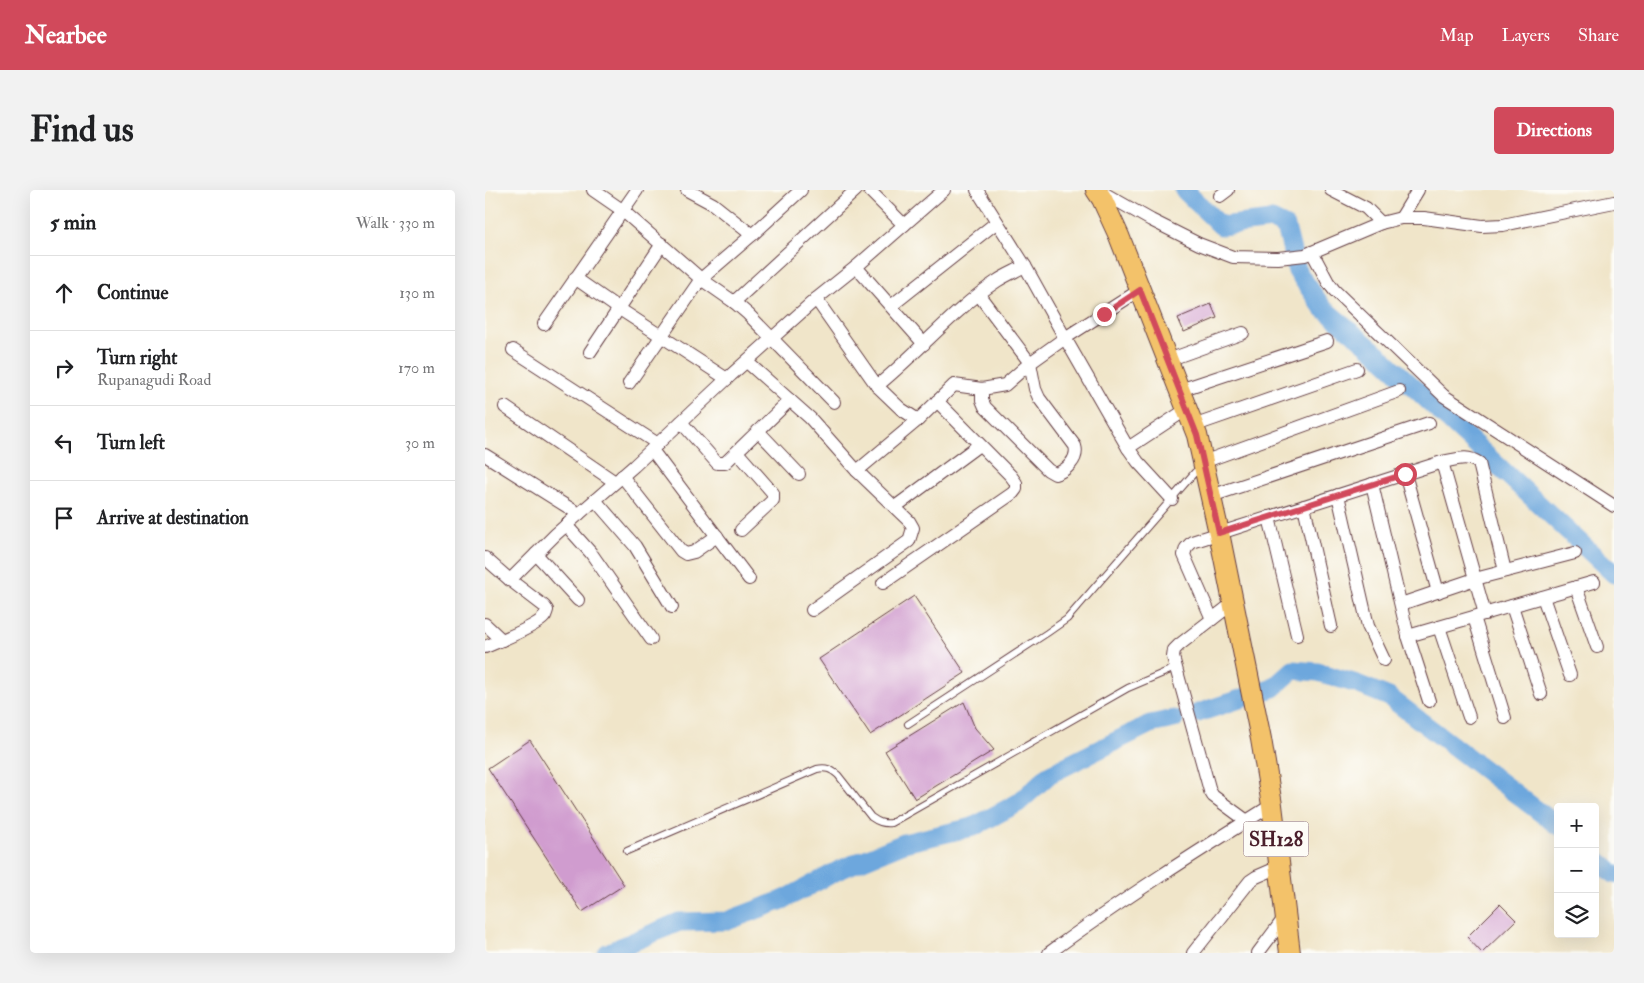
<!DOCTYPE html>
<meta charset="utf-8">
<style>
body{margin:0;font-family:"IM FELL Double Pica",serif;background:#f2f2f2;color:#202124}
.controls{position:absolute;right:15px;bottom:15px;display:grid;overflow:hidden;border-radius:5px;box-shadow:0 5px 20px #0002}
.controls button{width:45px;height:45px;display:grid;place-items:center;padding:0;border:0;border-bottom:1px solid #e0e0e0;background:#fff;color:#202124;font:25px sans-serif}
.stop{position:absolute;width:15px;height:15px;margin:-11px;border:4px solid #d1495b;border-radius:50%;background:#fff}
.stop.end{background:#d1495b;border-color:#fff;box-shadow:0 1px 5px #0008}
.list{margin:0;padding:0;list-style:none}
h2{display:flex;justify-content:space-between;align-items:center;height:65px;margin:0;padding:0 20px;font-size:21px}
h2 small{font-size:16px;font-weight:400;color:#757577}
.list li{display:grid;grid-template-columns:32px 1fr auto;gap:15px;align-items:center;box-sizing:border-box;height:75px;padding:0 20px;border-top:1px solid #e0e0e0}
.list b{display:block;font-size:19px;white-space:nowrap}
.list p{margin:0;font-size:16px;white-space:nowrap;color:#757577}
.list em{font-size:16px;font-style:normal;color:#757577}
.icon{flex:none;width:28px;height:28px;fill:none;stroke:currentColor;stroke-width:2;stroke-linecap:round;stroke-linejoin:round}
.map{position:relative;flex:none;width:1129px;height:763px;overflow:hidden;border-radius:5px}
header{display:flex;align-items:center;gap:30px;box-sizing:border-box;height:70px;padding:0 25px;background:#d1495b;color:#fff}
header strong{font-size:24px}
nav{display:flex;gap:28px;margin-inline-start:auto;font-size:18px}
.intro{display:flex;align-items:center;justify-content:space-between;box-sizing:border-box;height:120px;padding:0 30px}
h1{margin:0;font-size:35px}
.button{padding:12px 22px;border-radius:5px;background:#d1495b;color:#fff;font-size:18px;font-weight:700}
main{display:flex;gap:30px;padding:0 30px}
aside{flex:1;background:#fff;border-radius:5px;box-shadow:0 5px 20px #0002}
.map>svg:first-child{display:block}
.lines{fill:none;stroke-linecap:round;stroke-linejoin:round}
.river{stroke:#6da7dd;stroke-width:19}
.building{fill:#d09ccf}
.lane-casing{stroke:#633d43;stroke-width:8}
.street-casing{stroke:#633d43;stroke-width:14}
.primary-casing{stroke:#633d43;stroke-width:22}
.lane{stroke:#fff;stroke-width:6}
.street{stroke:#fff;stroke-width:12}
.primary{stroke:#f3c26a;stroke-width:20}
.route{stroke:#d1495b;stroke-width:6}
.labels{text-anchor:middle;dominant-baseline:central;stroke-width:4;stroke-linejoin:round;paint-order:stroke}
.shield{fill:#fdfcf7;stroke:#806168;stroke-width:1}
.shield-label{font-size:20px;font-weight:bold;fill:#4a1f2b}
</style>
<header>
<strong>Nearbee</strong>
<nav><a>Map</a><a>Layers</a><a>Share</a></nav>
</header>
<div class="intro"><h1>Find us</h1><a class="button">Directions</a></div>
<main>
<aside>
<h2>5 min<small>Walk · 330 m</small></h2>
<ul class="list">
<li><svg class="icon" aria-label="ahead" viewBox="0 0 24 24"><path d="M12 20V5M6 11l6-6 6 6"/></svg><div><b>Continue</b></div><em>130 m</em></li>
<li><svg class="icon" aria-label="right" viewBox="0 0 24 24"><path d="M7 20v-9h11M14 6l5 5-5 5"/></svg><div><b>Turn right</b><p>Rupanagudi Road</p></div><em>170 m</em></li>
<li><svg class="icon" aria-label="left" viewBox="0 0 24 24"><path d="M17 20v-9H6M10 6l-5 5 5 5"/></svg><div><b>Turn left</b></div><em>30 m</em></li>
<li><svg class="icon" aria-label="arrive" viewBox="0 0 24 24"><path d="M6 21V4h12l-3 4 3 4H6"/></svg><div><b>Arrive at destination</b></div></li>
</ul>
</aside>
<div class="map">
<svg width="1129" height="763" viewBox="0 0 1129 763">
<rect width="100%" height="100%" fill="#fdfcf7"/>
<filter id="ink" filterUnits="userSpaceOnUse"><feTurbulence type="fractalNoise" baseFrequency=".02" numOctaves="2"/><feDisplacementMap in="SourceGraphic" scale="10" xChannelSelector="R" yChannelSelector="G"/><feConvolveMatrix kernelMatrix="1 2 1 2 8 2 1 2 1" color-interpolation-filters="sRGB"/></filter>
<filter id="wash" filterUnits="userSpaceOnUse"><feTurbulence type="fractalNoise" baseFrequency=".0096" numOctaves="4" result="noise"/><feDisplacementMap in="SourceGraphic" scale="20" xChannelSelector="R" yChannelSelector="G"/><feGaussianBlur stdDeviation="1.12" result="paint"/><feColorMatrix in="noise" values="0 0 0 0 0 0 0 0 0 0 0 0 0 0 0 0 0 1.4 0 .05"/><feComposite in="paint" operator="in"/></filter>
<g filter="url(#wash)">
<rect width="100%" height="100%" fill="#f0e5c9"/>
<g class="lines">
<g class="river">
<polyline points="699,0 736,36 787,30 801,37 812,81 838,118 894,165 1129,384"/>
<polyline points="713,523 788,498 808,480 833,482 872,494 904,507 1073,636"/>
<polyline points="1110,668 1129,684"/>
<polyline points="122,763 194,732 242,731 300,709 354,680 419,653 488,637 533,613 565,584 665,534 689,529"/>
</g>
</g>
<g id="blocks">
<g class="building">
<polygon points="726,114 732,128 699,142 693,128"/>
<polygon points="429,406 480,483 385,545 334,469"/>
<polygon points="479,512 490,538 509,560 430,609 400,561"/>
<polygon points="45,550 139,695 97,722 3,578"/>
<polygon points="1015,714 1031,730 997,763 982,747"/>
</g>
</g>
</g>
<g filter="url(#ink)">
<use href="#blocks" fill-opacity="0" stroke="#633d43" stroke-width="1"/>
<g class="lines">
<g class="lane-casing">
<g id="lane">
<polyline points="423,534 562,443 582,429 710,282 716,279"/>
<path d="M142,661L332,579C341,577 346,579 353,585L386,627C393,632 398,634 406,633L643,498L690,478"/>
</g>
</g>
<g class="street-casing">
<g id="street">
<polyline points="108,0 137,20 216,89 249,112 263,124 349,212"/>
<polyline points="202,0 228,14 267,45"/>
<polyline points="384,0 419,35"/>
<polyline points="492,0 540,76 580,148 655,100"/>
<polyline points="613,0 666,30 714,54 748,67 793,68 820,65 896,33 916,28 939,28 997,36 1018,35 1129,12"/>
<polyline points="846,0 881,18 896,33"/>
<polyline points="735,6 743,0"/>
<polyline points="916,28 933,0"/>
<polyline points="827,62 843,92 849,100 959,206 1129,316"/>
<polyline points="371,77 439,154"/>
<polyline points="90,88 133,118 242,189"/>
<path d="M494,105L545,173L550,199L554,208L590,256C594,269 581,281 570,284L563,280L500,217L497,210V199"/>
<polyline points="331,109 392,196 416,219 433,230"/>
<polyline points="249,112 371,0"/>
<polyline points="406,116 512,32"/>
<polyline points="59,134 152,0"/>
<polyline points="28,160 173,254"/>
<polyline points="105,162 177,54"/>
<polyline points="683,170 758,143"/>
<polyline points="262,172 325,228 372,281 424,331 428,338 424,351 327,420"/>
<polyline points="144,193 216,89 267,45 316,0"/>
<path d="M392,196C433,163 468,120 512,91C521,85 531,81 540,76"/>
<polyline points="695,200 842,151"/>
<polyline points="20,217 130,292"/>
<polyline points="196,232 232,273 240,273 305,210"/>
<polyline points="708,236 872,179"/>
<polyline points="273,241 314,284"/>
<polyline points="167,260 264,389"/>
<polyline points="252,262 288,303 288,310 256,340"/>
<polyline points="0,265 94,324"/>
<polyline points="718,272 914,201"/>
<polyline points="957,272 1000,424"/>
<polyline points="372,281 433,230 469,195 497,199 520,195 545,173 580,148 643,258"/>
<polyline points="920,284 953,402"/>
<polyline points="137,286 196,361 201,364 209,362 232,346"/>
<polyline points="887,294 923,446 944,511"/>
<polyline points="853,305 883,436 899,470"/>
<polyline points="726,306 944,233"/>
<polyline points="687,309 653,272 643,258 702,219"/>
<polyline points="110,310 150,356 187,417"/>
<polyline points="819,316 846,436"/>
<polyline points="410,317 494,255"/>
<polyline points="784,327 812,445"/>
<polyline points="81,335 106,363 166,449"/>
<polyline points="51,364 93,410"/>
<path d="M0,368L25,390L59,416L62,420C61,423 61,425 59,427C51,437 12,452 0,457"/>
<polyline points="25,390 71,344 149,276 246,185 331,109 371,77 459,0"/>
<polyline points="398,393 528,303 531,299 531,293 526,286 452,211"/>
<polyline points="1091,397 1112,457"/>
<polyline points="1058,407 1085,485"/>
<polyline points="748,413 694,455 689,460 688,467 725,601 728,606 762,631"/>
<polyline points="916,414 990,389 1090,363"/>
<polyline points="1027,416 1056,504"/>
<polyline points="989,427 1020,528"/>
<path d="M727,429L699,365L701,358L707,352L957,272C971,270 981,264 994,273L1020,381"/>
<polyline points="0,434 17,450"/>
<polyline points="954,437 984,527"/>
<polyline points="923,446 1109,392"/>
<path d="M564,763C636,710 712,662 787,615"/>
<polyline points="708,763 765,691 771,687 794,677"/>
<polyline points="773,763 800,727"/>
</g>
</g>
<g class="primary-casing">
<polyline id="primary" points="611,0 617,9 634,46 712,245 734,343 776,549 787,615 805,763"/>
</g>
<use href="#lane" class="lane"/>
<use href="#street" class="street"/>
<use href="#primary" class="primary"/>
</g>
</g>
<g class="lines" filter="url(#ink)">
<polyline class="route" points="619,124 655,100 712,245 734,343 920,284"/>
</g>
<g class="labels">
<rect class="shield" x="758.5" y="631.5" width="65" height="35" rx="4"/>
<g class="shield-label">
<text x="791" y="649">SH128</text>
</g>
</g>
</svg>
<div class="controls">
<button>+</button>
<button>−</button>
<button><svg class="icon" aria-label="layers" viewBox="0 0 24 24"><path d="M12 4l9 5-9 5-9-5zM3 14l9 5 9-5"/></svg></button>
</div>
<div class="stop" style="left:920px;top:284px"></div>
<div class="stop end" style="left:619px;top:124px"></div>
</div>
</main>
